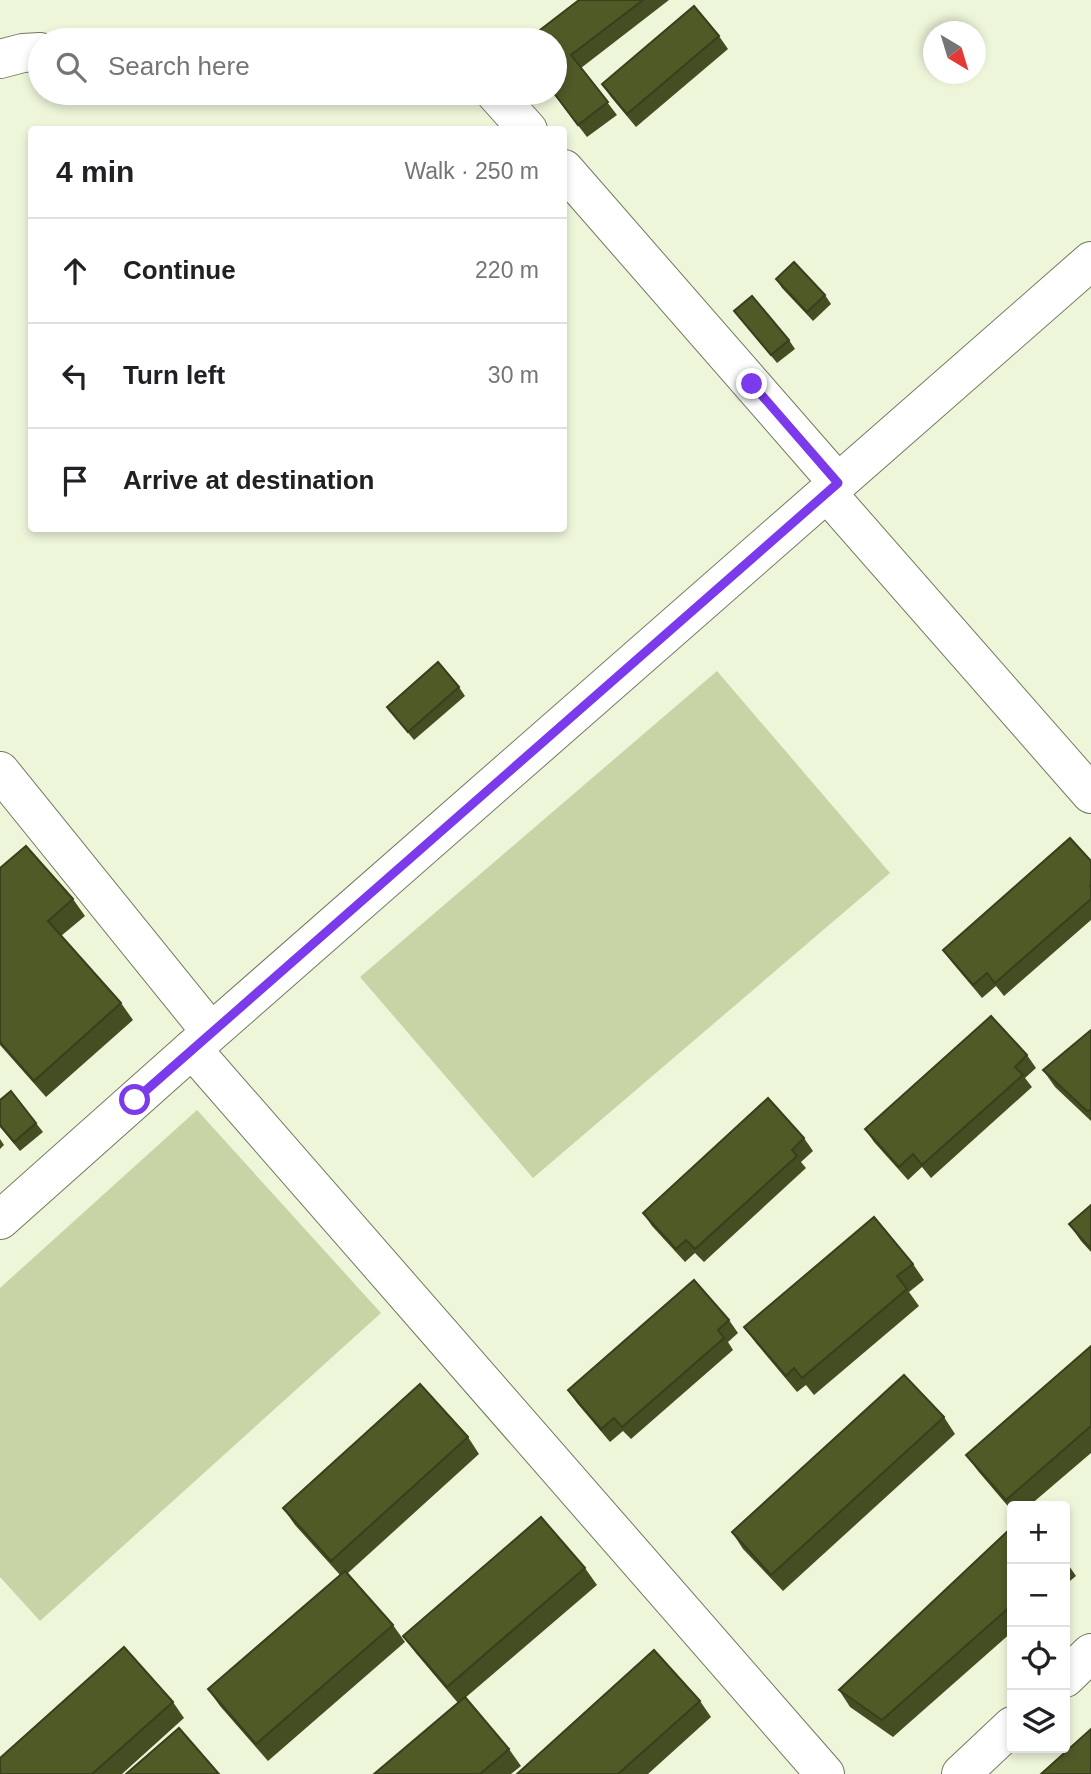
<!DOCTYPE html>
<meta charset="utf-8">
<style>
body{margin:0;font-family:Helvetica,sans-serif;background:#f2f2f2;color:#202124}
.controls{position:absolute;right:21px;bottom:21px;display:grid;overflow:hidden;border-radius:7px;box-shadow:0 4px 10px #0003}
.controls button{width:63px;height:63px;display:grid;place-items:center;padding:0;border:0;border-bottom:2px solid #e0e0e0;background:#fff;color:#202124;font:35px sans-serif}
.compass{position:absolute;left:923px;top:21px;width:63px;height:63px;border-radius:50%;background:#fff;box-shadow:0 4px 10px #0003;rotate:142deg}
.stop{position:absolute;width:21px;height:21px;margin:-16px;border:5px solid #7c3aed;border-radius:50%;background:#fff}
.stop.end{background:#7c3aed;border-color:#fff;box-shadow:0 2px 7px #0008}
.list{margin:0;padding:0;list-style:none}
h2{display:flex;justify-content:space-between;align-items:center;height:91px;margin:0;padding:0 28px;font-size:30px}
h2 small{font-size:23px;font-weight:400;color:#757577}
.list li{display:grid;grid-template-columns:46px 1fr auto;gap:21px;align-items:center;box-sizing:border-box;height:105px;padding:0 28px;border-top:2px solid #e0e0e0}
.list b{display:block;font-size:26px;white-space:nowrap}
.list em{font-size:23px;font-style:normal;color:#757577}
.icon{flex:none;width:38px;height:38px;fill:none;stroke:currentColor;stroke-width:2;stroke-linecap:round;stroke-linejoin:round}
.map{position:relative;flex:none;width:1091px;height:1774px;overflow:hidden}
.search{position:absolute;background:#fff;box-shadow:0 4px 10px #0003;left:28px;top:28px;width:539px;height:77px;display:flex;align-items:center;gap:18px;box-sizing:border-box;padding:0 24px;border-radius:38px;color:#757577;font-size:26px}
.panel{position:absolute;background:#fff;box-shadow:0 4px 10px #0003;left:28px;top:126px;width:539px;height:406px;border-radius:7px}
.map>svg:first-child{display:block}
.pitch{fill:#c8d4a5}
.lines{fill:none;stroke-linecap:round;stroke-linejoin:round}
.minor-casing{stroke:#737960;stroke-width:40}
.minor{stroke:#fff;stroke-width:38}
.wall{fill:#454d22}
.building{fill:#505a27;stroke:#383f1b;stroke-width:2}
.route{stroke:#7c3aed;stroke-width:9}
</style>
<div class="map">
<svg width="1091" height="1774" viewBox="0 0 1091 1774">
<rect width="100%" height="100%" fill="#eef6da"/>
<g class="pitch">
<polygon points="717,671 890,873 533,1178 360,977"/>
<polygon points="197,1110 381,1313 40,1621 0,1577 0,1288"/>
</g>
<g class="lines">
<g class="minor-casing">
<g id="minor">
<polyline points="0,59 23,53 40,52"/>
<polyline points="495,93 528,130"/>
<polyline points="564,169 838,483"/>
<polyline points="827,493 1091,794"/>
<polyline points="0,771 211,1032"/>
<polyline points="192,1049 825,1774"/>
<polyline points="0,1220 192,1049 1091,261"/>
<polyline points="1065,1678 1091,1653"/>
<polyline points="961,1774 1012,1726"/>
</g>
</g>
<use href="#minor" class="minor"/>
</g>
<g class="wall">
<polygon points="579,0 669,0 581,68 617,115 587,137 553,93 555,93"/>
<polygon points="719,36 728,49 636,127 611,97 602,84"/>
<polygon points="776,279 825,295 831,304 813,321 782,288"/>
<polygon points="734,311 789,340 795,349 777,363"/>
<polygon points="459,687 465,696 414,740 387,707"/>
<polygon points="1091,861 1091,920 1004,996 996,986 982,998 952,962 943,950"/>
<polygon points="0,868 73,899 85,916 61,936 121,1003 133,1020 46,1097 0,1045"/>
<polygon points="1091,1030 1091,1121 1055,1087 1043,1070"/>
<polygon points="1027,1055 1036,1068 1025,1078 1032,1087 931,1178 922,1167 908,1180 874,1142 865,1129"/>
<polygon points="0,1100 36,1123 43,1132 20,1151 0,1127"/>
<polygon points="804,1138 813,1151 801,1162 806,1168 704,1262 695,1253 685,1262 652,1226 643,1213"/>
<polygon points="0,1139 4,1145 0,1149"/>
<polygon points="1091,1205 1091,1252 1081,1241 1069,1224"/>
<polygon points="913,1264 924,1280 909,1292 919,1306 814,1395 806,1385 797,1392 756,1343 744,1327"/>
<polygon points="729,1320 738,1333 728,1342 733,1350 631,1439 623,1431 610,1442 577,1403 568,1390"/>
<polygon points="1091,1346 1091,1453 1029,1506 1012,1506 1012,1511 978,1471 966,1455"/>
<polygon points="944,1417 955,1434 783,1591 743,1549 732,1532"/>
<polygon points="468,1437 479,1454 348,1573 393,1625 405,1642 268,1761 220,1706 208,1689 340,1575 295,1525 283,1508"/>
<polygon points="1012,1527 1012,1632 893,1737 850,1707 839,1690"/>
<polygon points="1065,1560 1076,1576 1065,1585"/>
<polygon points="585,1568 597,1585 465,1698 509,1749 521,1766 511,1774 374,1774 458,1703 415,1652 403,1636"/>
<polygon points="700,1701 711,1717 648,1774 517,1774"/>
<polygon points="173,1702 184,1718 122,1774 0,1774"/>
</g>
<g class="building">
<polygon points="579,0 643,0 571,55 608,102 578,125 554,93 555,93 555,40 527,40"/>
<polygon points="694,6 719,36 627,114 602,84"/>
<polygon points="794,262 825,295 807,312 776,279"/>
<polygon points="752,296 789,340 771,355 734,311"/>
<polygon points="438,662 459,687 408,732 387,707"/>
<polygon points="1070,838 1091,861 1091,885 1090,886 1091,888 1091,899 995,983 987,973 973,985 943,950"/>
<polygon points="26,846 73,899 48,921 121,1003 34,1081 0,1042 0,868"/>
<polygon points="991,1016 1027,1055 1015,1067 1023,1075 922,1165 913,1154 899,1167 865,1129"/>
<polygon points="1091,1030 1091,1110 1087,1111 1043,1070"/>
<polygon points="11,1091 36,1123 14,1142 0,1125 0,1100"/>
<polygon points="768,1098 804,1138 792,1150 797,1156 695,1249 686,1240 676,1249 643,1213"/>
<polygon points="1091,1205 1091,1249 1069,1224"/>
<polygon points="874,1217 913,1264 897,1276 907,1289 802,1378 794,1368 786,1376 744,1327"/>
<polygon points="694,1280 729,1320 718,1330 724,1338 622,1427 614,1418 601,1429 568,1390"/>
<polygon points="1091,1346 1091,1426 1006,1500 966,1455"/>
<polygon points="904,1375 944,1417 771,1575 732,1532"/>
<polygon points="420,1384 468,1437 331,1561 283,1508"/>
<polygon points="541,1517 585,1568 447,1687 403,1636"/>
<polygon points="1012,1527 1012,1605 882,1720 839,1690"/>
<polygon points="345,1571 393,1625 256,1744 208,1689"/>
<polygon points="124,1647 173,1702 92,1774 0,1774 0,1758"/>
<polygon points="654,1650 700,1701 618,1774 517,1774"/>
<polygon points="465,1697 509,1749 480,1774 374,1774"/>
<polygon points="179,1728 219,1774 126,1774"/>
<polygon points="1091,1729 1091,1774 1041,1774"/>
</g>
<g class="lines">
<polyline class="route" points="135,1100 838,483 752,384"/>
</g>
</svg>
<div class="controls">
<button>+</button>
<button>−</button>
<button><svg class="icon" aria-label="locate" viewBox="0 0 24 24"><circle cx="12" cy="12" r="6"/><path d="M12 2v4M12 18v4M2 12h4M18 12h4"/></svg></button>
<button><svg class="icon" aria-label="layers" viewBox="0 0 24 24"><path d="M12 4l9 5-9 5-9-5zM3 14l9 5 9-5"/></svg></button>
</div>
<svg class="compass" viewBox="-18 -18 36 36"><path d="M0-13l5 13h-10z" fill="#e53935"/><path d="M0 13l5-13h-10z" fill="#757577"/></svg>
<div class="stop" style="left:135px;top:1100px"></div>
<div class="stop end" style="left:752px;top:384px"></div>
<div class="search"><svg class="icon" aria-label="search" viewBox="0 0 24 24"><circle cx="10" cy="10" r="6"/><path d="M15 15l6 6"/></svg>Search here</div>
<section class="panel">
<h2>4 min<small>Walk · 250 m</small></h2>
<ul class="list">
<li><svg class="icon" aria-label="ahead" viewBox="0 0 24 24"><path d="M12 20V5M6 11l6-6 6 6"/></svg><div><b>Continue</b></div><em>220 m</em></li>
<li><svg class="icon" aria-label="left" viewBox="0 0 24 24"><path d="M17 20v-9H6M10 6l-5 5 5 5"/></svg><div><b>Turn left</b></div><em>30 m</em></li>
<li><svg class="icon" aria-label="arrive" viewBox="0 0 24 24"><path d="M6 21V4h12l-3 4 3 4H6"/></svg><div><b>Arrive at destination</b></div></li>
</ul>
</section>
</div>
